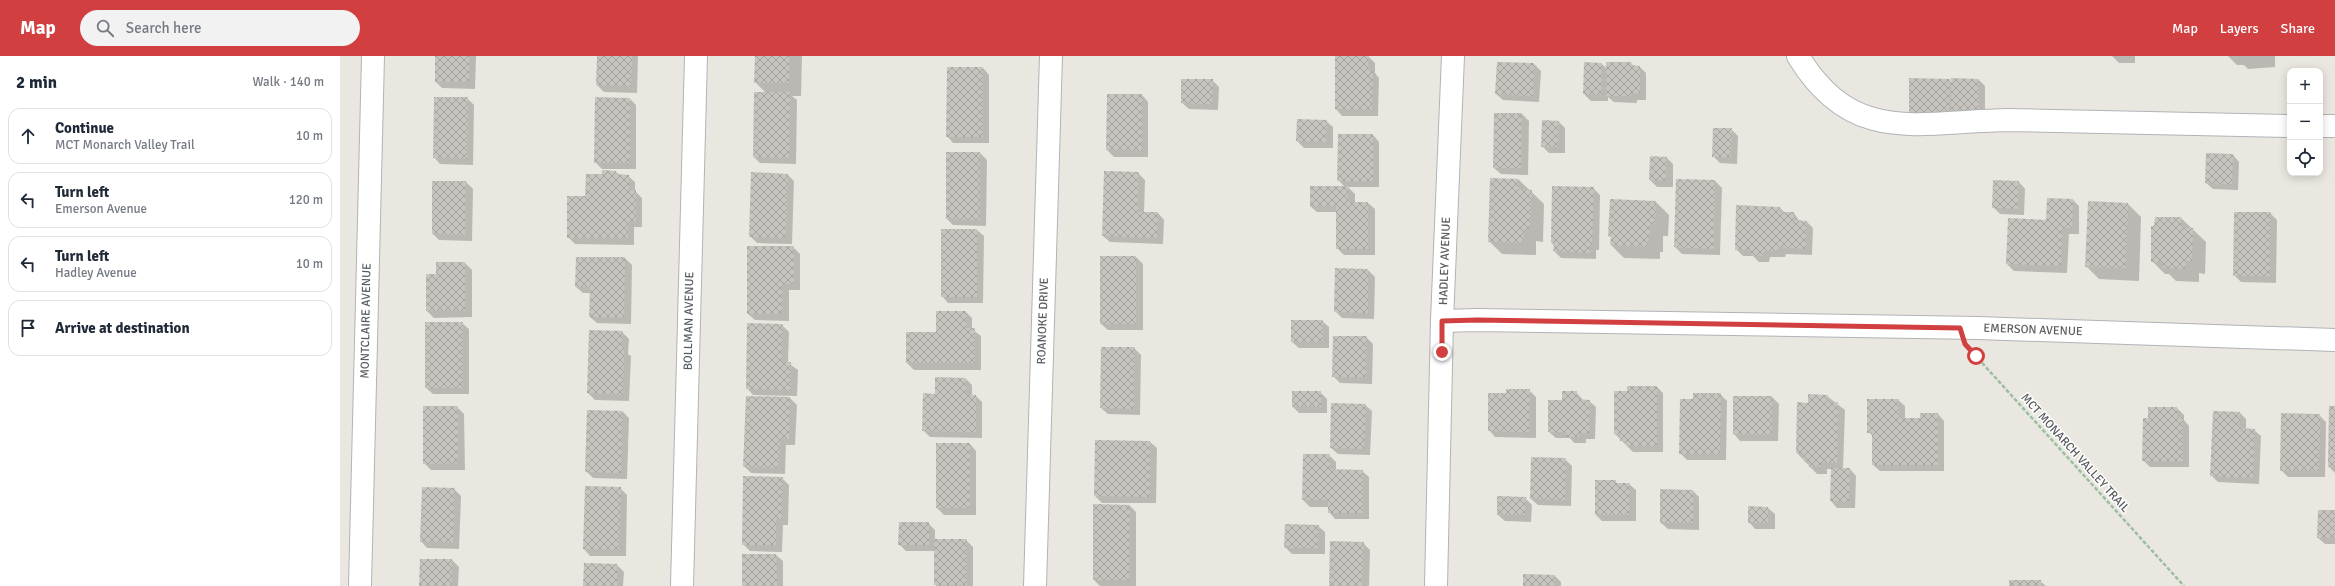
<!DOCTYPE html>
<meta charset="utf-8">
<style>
body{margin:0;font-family:Signika,sans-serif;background:#f2f2f3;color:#1f2937}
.controls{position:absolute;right:12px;top:12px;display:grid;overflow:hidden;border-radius:8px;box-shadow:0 2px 10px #0003}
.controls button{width:36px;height:36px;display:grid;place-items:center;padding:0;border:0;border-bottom:1px solid #e0e1e3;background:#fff;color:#1f2937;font:20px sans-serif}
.stop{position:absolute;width:12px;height:12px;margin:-9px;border:3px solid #d13f40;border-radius:50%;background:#fff}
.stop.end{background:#d13f40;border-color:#fff;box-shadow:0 1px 4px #0008}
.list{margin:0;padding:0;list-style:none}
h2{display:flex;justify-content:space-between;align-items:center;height:52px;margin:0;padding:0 16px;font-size:17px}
h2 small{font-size:13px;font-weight:400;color:#747a83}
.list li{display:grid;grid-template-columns:26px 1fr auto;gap:12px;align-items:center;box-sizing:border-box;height:56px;margin:0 8px 8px;padding:0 8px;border:1px solid #e0e1e3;border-radius:12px}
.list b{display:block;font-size:15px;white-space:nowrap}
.list p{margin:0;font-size:13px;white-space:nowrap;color:#747a83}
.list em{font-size:13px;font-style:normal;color:#747a83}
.icon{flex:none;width:22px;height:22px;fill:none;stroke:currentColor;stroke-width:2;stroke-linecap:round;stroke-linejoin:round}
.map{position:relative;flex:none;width:1995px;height:530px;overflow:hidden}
header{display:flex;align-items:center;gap:24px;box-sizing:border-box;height:56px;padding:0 20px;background:#d13f40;color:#fff}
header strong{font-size:19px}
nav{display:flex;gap:22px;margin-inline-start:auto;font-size:14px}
.search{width:280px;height:36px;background:#f2f2f3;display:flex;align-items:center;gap:10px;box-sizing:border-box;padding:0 14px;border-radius:22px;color:#747a83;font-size:15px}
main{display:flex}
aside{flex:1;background:#fff}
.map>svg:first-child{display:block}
.shadow{fill:#0003}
.building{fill:url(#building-cross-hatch)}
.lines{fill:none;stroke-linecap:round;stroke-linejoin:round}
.minor-casing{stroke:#b1b3b6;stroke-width:24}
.path{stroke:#9abfa0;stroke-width:2.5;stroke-dasharray:4 2;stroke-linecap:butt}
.minor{stroke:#fff;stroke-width:22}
.route{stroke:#d13f40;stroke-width:5}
.labels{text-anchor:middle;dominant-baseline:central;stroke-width:3;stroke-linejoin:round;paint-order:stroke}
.street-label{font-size:12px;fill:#595c5f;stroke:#fff}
</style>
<header>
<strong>Map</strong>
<div class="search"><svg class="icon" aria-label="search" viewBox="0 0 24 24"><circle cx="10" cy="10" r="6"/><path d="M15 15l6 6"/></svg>Search here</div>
<nav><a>Map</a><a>Layers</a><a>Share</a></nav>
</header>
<main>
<aside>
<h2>2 min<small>Walk · 140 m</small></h2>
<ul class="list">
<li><svg class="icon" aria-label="ahead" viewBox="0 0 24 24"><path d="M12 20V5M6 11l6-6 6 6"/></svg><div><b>Continue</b><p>MCT Monarch Valley Trail</p></div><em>10 m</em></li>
<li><svg class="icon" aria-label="left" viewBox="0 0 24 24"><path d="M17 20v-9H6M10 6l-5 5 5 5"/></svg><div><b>Turn left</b><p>Emerson Avenue</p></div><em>120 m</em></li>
<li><svg class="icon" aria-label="left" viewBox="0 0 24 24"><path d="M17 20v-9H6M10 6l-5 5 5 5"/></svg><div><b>Turn left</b><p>Hadley Avenue</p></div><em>10 m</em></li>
<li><svg class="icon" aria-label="arrive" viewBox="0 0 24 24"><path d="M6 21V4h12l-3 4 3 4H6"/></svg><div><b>Arrive at destination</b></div></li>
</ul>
</aside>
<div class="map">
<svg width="1995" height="530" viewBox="0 0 1995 530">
<defs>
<pattern id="building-cross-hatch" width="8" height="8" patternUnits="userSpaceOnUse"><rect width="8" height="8" fill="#c7c3bf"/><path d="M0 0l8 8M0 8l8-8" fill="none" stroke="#a5a29e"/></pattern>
</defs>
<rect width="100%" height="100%" fill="#eae7e0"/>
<g class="shadow">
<polygon points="96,0 136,0 135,33 102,32 96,26"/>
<polygon points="258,0 298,0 297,37 264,36 257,29"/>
<polygon points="416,0 462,0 461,40 452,40 457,44 456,108 420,107 414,101 426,37 415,26"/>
<polygon points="996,0 1028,0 1035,7 1035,17 1039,22 1038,60 1002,60 996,53"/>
<polygon points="1772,0 1795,0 1795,7 1779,7"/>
<polygon points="1888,0 1935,0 1935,11 1908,13 1904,9 1897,9"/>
<polygon points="1158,7 1194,8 1201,15 1199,46 1163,44 1156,38"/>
<polygon points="1291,7 1294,10 1300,11 1306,17 1306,44 1297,44 1297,47 1274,46 1268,41 1268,45 1251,45 1244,38 1262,8 1267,13"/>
<polygon points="643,12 649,19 649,87 613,87 607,80"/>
<polygon points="872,24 879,31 878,54 849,53 842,47"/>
<polygon points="1609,24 1612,27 1639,24 1645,30 1645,61 1576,63"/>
<polygon points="768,39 802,39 808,46 808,101 774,101 767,94"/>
<polygon points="127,42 134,49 133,109 100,108 94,101"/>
<polygon points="290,43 296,49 296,113 262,113 255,106"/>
<polygon points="1182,58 1189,65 1188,119 1161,118 1154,112"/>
<polygon points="986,65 993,71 993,92 964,92 957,85"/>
<polygon points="1219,66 1225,72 1225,97 1209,97 1202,90"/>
<polygon points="1391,73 1398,80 1397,108 1380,107 1373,100"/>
<polygon points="1033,79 1039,86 1039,131 1008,131 1015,138 1015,147 1028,147 1035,153 1035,199 1004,199 997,192 997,156 977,156 970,150 1005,131 998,124"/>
<polygon points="640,97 647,104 646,170 613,169 607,163"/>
<polygon points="1893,99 1899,106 1898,134 1873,133 1866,127"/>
<polygon points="1327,102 1333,108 1333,131 1317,131 1310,124"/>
<polygon points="263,115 276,116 280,119 288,120 295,126 295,135 302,142 302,171 294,171 294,189 235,188 228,181 246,141 263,119"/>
<polygon points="798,117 805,124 804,157 818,157 824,164 823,188 770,186 763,180"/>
<polygon points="447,118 454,125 452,188 417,187 410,180"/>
<polygon points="1151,123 1179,124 1204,148 1203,186 1196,185 1196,199 1162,198 1149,185"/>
<polygon points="1337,124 1375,125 1382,132 1380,199 1342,198 1335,191"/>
<polygon points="126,126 133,133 132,185 99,184 93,178"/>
<polygon points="1679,126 1685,133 1684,159 1660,158 1653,151"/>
<polygon points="1213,131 1253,132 1260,139 1259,194 1256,194 1256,203 1221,202 1214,195 1214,190 1212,187"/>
<polygon points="1733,144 1739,150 1739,178 1729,178 1727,217 1674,215 1667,208 1707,165"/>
<polygon points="1271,145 1316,146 1329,159 1328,180 1323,180 1323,196 1320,196 1320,203 1284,202 1271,189 1272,182 1269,180"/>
<polygon points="1788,148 1801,161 1799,225 1759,223 1746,210"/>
<polygon points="1440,152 1445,157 1454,157 1460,166 1467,166 1473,172 1472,199 1446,198 1445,201 1430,201 1429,206 1419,206 1413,200 1403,200 1396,193"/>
<polygon points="1930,157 1937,164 1936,227 1901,226 1894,219"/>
<polygon points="1841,162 1866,186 1865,218 1859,217 1859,226 1836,225 1829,218 1825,218 1812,205"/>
<polygon points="602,174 637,174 644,180 643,247 608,247 602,240"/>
<polygon points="453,191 460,198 460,234 449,234 449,265 415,264 408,258"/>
<polygon points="761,201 796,201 803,208 803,274 768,274 761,268"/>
<polygon points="285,202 292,209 291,268 257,267 250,261 251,237 243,237 236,231"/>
<polygon points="125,207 132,214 132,261 94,262 87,255 87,219 97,219"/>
<polygon points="996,213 1028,214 1035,221 1034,263 1002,262 995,255"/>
<polygon points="626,256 632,262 632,273 641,280 641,314 574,314 567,307 567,277 597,277"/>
<polygon points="982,265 989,271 989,292 959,292 952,286"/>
<polygon points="122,267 129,273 129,338 93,338 86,332"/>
<polygon points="442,269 449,276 448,307 458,314 457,340 413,339 407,332"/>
<polygon points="282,276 289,283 288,298 291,300 289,345 255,344 248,337"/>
<polygon points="1026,281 1033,288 1032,328 1000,327 993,320"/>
<polygon points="794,292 801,299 800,359 768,358 761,352"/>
<polygon points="626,323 632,329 632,339 636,340 642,346 642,382 590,381 583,374 596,339"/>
<polygon points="1317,331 1323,337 1323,396 1293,396 1275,378 1288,336"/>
<polygon points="1189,334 1196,341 1196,382 1155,381 1149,374 1167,338"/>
<polygon points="980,336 987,343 987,357 959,357 953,351"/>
<polygon points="1236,336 1243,344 1249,345 1256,351 1255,383 1246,383 1246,387 1234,387 1230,382 1216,382 1209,376"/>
<polygon points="1380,338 1387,345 1386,404 1347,404 1340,397"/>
<polygon points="1487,340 1505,354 1503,413 1510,413 1516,420 1515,452 1497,452 1491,445 1492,413 1487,413 1487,418 1477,418 1457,397 1458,347 1468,348"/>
<polygon points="407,341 450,342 457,349 455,389 446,389 445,418 411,417 404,410"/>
<polygon points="1394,341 1432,341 1439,348 1438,385 1400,385 1394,378"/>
<polygon points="1558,344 1565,350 1565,363 1581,363 1598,358 1604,365 1604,415 1540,415 1533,409 1533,380 1528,376"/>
<polygon points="1025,349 1032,355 1030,399 998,398 991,392"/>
<polygon points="117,351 124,358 125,414 91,414 84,407"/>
<polygon points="1995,351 1995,417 1989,411"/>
<polygon points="1809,352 1837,352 1844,359 1844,364 1849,370 1849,411 1810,411 1803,404"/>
<polygon points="283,356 289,362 287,423 253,422 246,415"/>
<polygon points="1900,357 1906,363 1906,373 1914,374 1921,380 1919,428 1878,426 1871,419"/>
<polygon points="1979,359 1986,366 1985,421 1948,421 1941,414"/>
<polygon points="756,385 810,386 817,392 816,447 762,447 755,440"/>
<polygon points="630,388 636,395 636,459 604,459 597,452"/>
<polygon points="989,399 996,406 996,414 1022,415 1029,421 1029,463 995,463 989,456 989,451 970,451 963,444"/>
<polygon points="1225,403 1232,410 1231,450 1198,449 1191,443"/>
<polygon points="442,422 449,429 448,469 443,469 442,496 410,495 403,488"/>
<polygon points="1275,425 1278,428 1289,428 1296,434 1296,465 1262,465 1256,459"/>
<polygon points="280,432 287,439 286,500 250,500 244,493"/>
<polygon points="114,433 121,440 119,493 87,492 81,485"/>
<polygon points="1353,435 1359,441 1359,474 1328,473 1321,467"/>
<polygon points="1185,442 1192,449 1191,466 1165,465 1158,459"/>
<polygon points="790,450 796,456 796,530 760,530 754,524"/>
<polygon points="1428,452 1435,458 1435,473 1415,473 1409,466"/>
<polygon points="1995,455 1995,488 1985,488 1978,482"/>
<polygon points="588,467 595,474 595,484 626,484 633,491 633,530 596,530 595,495 566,495 559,488"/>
<polygon points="978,470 985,476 985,498 952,498 945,491"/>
<polygon points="1023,487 1030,494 1029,530 990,530"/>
<polygon points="436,499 443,505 443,530 403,530"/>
<polygon points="112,504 119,511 118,530 80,530"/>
<polygon points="277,509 284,516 283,530 244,530"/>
<polygon points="1215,520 1221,526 1221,530 1184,530"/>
<polygon points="1700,525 1706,530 1670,530"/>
</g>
<g class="building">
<rect x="95" y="0" width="34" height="26"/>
<polygon points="257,0 292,0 291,30 256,29"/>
<polygon points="415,0 449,0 449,27 414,27"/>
<polygon points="995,0 1028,0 1028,14 1033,14 1032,54 995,53"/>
<polygon points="1157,6 1194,7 1193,40 1155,38"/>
<polygon points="1244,6 1262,7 1262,39 1243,38"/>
<polygon points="1266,6 1291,6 1291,9 1300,10 1300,37 1291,37 1291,40 1266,40"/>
<polygon points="607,11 643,11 643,81 606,81"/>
<polygon points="1569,22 1610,23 1609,58 1569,57"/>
<polygon points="1611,22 1639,23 1639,55 1611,55"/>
<polygon points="841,23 873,23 872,48 841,47"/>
<polygon points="414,36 450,36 449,102 413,101"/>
<polygon points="767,38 802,38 802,95 766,94"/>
<polygon points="94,41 128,41 127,103 93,102"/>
<polygon points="255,41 290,42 290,107 254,107"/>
<polygon points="1154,57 1182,57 1181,112 1153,112"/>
<polygon points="957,63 987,64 986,86 956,85"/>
<polygon points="1202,64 1219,65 1218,91 1201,91"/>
<polygon points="1373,72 1392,72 1391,101 1372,101"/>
<polygon points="998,78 1033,78 1033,125 997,125"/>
<polygon points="606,96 640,96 640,164 606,163"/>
<polygon points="1866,97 1893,98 1892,128 1865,127"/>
<polygon points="1310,100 1327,101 1326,125 1309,124"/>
<polygon points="262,114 276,115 276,118 289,119 289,134 296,134 296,165 288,165 288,182 227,182 227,140 245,140 246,118 262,118"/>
<polygon points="764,115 799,116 798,156 818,156 817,182 762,180"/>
<polygon points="411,116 448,118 446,182 409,181"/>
<polygon points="1150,122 1179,123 1179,133 1192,134 1190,173 1184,173 1183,187 1148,186"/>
<polygon points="1336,123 1375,124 1374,193 1334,191"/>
<polygon points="1653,124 1679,125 1678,153 1652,152"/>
<polygon points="92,125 126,125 125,179 92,178"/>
<polygon points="970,130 1008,130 1008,146 1028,146 1028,193 996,193 996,150 970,150"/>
<polygon points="1212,130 1254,131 1252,188 1250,188 1250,197 1213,195 1214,187 1211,187"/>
<polygon points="1707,142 1733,143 1732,172 1722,172 1721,210 1666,208 1668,162 1706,164"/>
<polygon points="1270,143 1316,145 1315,168 1310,168 1310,183 1308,183 1307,191 1270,189 1271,180 1268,180"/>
<polygon points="1748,145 1788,147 1786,212 1745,211"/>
<polygon points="1396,149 1440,151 1440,156 1454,156 1454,164 1467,165 1466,193 1439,191 1439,195 1424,195 1423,200 1411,199 1411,194 1395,194"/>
<polygon points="1894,156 1931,156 1930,220 1893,220"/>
<polygon points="1815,161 1841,161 1841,172 1853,172 1852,205 1846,205 1846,213 1822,212 1822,206 1811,206 1811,170 1814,170"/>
<rect x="601" y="173" width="36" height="68"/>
<polygon points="407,190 454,190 454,228 442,228 442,258 407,258"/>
<rect x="760" y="200" width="36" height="68"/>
<polygon points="236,201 285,201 284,261 249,261 250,231 235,231"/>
<polygon points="96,206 125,206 125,255 86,255 86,218 96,218"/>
<polygon points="995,212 1028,213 1028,257 994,256"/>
<polygon points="596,255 626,255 626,272 635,272 635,307 566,307 566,276 596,276"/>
<rect x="951" y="264" width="32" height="22"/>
<rect x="85" y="266" width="38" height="66"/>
<polygon points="407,267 443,268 442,306 451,306 451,334 406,333"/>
<polygon points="249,274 283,275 282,292 284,292 283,339 247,337"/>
<polygon points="993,280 1027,280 1026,321 992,321"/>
<polygon points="761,291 795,291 794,353 760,352"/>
<polygon points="595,321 626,322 626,338 636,339 636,376 582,375 583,337 595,338"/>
<polygon points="1287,330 1317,330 1317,390 1286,390 1286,385 1280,385 1280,378 1274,378 1274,335 1287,335"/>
<polygon points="1166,333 1190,333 1189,376 1148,375 1148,337 1166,337"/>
<rect x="952" y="335" width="29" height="16"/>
<polygon points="1222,335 1237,335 1237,343 1250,344 1249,377 1239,377 1239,381 1227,381 1227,376 1208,376 1208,344 1222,344"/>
<polygon points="1353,337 1381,337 1380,398 1339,398 1340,343 1353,343"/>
<polygon points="1468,338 1488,339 1487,346 1498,346 1497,407 1481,407 1481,411 1469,411 1469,406 1464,406 1464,397 1456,397 1457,346 1468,347"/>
<polygon points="406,340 450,341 449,383 440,382 439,412 403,411"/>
<polygon points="1393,340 1432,340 1432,379 1393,378"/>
<polygon points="1527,343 1559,343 1559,362 1580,362 1580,357 1598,357 1598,409 1532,409 1532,376 1527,377"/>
<polygon points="991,347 1026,348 1024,393 990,392"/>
<polygon points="83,350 118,350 118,407 83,408"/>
<polygon points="1989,350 1995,350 1995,411 1988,411"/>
<polygon points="1808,351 1837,351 1837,362 1843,362 1843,405 1802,405 1803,362 1808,362"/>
<polygon points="247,354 283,355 281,417 245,416"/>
<polygon points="1873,355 1900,356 1899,372 1915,373 1913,422 1870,420"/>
<polygon points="1941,357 1980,358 1979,415 1940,415"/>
<polygon points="755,384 810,385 810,441 754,440"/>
<rect x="596" y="387" width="34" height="65"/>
<polygon points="963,398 990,398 990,413 1023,414 1023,457 988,457 988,444 962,444"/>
<polygon points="1191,401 1226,402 1225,444 1190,443"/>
<polygon points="1491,412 1510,412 1509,446 1490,445"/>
<polygon points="403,420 443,421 442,463 436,463 436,489 402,489"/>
<polygon points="1255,424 1276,424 1276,427 1290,427 1289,459 1255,459"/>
<polygon points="245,430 281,431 279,494 243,493"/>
<polygon points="82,431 115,432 113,487 80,486"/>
<polygon points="1320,433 1353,434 1353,467 1320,467"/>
<polygon points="1157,440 1186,441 1185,459 1157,459"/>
<polygon points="753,448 790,449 789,524 753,524"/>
<polygon points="1408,450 1428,451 1428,467 1408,467"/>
<polygon points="1978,454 1995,454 1995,482 1977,482"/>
<polygon points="559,466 589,466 589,489 558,489"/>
<polygon points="945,468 979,469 978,492 944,492"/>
<rect x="594" y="483" width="33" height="46"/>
<polygon points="990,485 1024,486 1022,530 989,530"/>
<polygon points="402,498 436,498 437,530 402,530"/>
<polygon points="80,503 112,503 112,530 79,530"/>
<polygon points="244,507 277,508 277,530 243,530"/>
<polygon points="1183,518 1215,519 1215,530 1183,530"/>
<rect x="1669" y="524" width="32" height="6"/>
</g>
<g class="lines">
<g class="minor-casing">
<g id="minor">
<path d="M1458,0C1513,91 1580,65 1669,64L1950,70"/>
<polyline points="1980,70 1995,70"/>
<polyline points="1102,265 1137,264 1638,272 1995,284"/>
<polyline points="20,530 33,0"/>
<polyline points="342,530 356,0"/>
<polyline points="695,530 711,0"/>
<polyline points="1096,530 1102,265 1113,0"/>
</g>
</g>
<polyline class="path" points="1634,298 1844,530"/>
<use href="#minor" class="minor"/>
</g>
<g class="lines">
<polyline class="route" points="1102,296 1102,265 1137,264 1620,272 1625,288 1636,300"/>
</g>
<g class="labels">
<g class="street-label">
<text transform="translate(1105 205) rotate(-88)">HADLEY AVENUE</text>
<text transform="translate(26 265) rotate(-89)">MONTCLAIRE AVENUE</text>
<text transform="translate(349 265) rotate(-89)">BOLLMAN AVENUE</text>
<text transform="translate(703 265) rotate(-88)">ROANOKE DRIVE</text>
<text transform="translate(1693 274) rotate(2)">EMERSON AVENUE</text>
<text transform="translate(1735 397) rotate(48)">MCT MONARCH VALLEY TRAIL</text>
</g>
</g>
</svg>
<div class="controls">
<button>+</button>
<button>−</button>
<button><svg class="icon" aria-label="locate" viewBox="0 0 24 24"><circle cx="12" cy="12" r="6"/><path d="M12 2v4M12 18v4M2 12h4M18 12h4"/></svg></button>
</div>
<div class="stop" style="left:1636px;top:300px"></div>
<div class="stop end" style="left:1102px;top:296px"></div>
</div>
</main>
